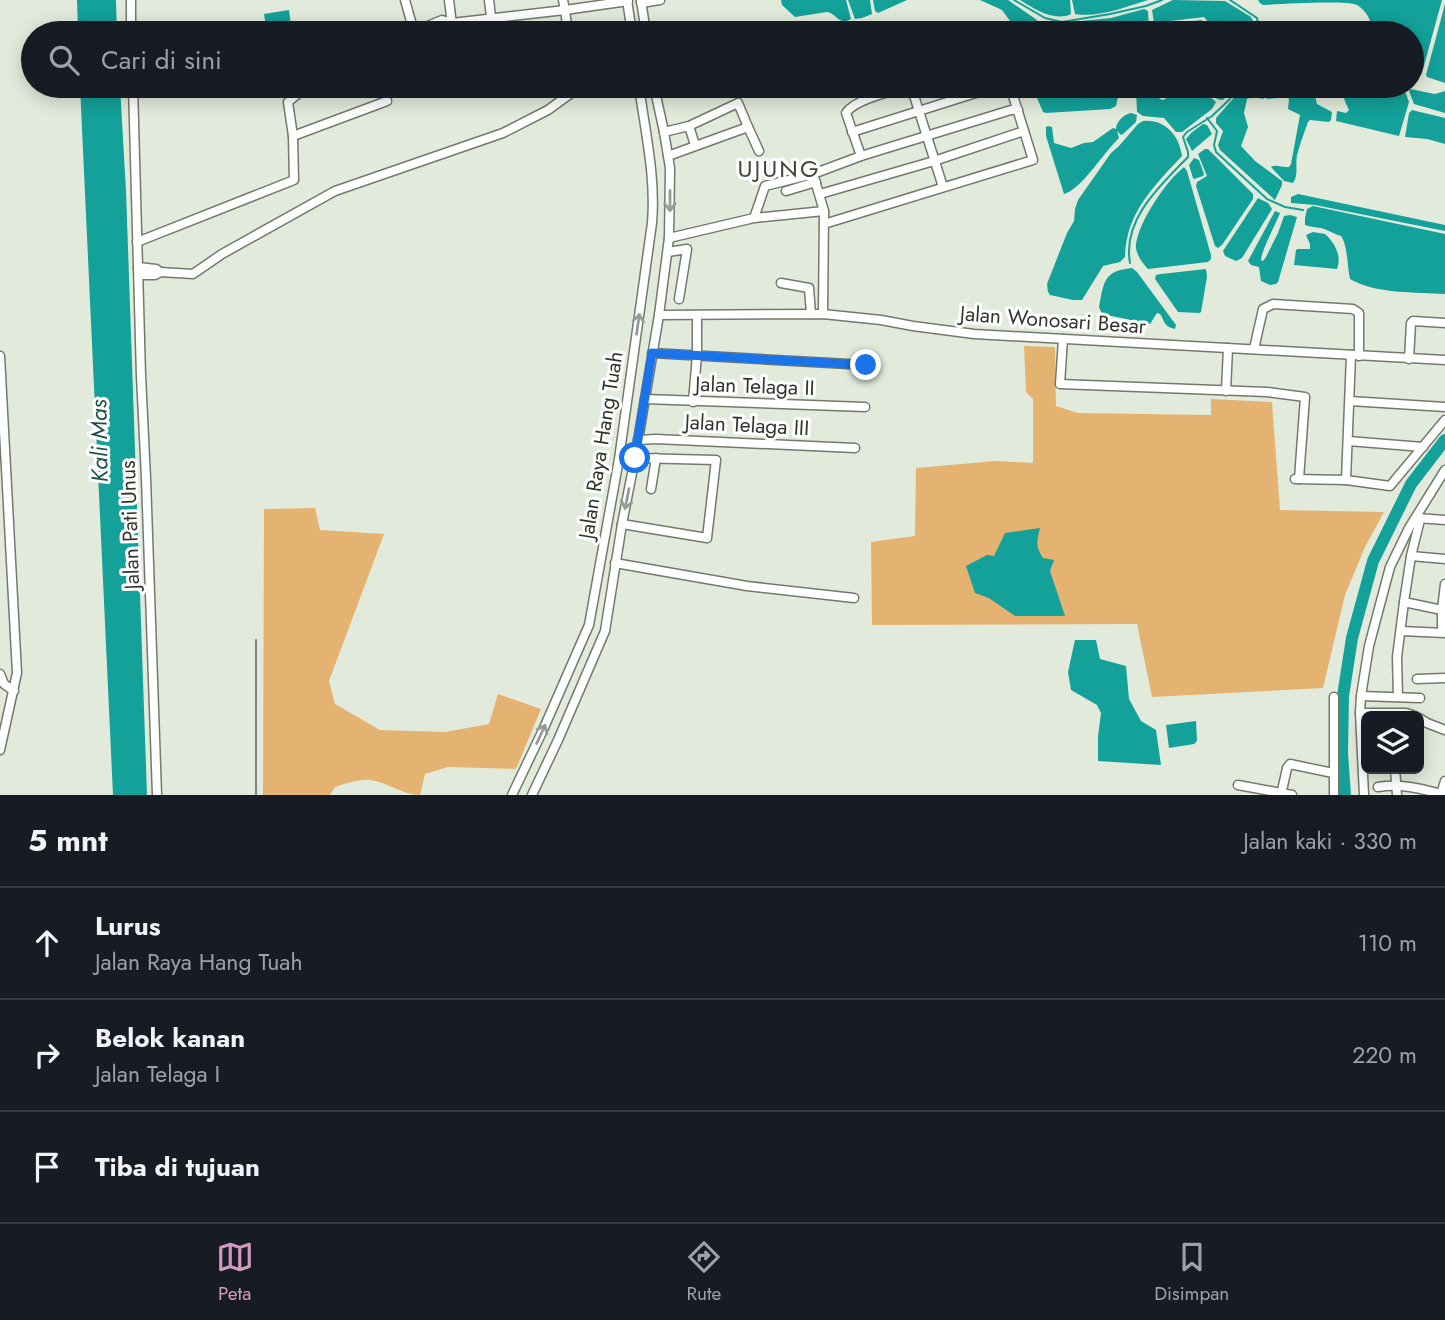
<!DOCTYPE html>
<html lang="id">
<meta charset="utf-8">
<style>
body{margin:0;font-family:Jost,sans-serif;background:#20242c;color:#f1f3f6}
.controls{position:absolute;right:21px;bottom:21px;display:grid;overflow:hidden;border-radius:10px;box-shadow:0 4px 18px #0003}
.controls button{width:63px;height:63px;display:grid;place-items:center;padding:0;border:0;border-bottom:2px solid #363941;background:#171b24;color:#f1f3f6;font:35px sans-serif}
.stop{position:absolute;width:21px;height:21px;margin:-16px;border:5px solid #1a73e8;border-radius:50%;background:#fff}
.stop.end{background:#1a73e8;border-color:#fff;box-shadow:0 2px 7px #0008}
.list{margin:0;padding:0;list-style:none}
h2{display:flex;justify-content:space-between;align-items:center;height:91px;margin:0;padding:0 28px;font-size:30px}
h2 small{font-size:23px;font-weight:400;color:#9ea1a6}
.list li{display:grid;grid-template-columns:46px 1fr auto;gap:21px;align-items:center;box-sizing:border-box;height:112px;padding:0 28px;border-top:2px solid #363941}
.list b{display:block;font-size:26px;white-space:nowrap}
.list p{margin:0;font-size:23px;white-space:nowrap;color:#9ea1a6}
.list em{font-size:23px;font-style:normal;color:#9ea1a6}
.icon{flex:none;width:38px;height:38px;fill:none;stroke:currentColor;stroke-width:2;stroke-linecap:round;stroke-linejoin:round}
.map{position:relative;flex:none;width:1445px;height:795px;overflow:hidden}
.search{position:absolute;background:#171b24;box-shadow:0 4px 18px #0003;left:21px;right:21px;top:21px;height:77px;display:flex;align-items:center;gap:18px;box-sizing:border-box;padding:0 24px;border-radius:38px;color:#9ea1a6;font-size:26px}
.sheet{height:427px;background:#171b24}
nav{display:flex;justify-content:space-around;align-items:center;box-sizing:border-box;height:98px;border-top:2px solid #363941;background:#171b24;font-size:19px;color:#9ea1a6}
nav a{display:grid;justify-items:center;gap:4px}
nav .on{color:#d39abf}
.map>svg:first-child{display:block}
.green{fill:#e4b371}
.water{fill:#13a199}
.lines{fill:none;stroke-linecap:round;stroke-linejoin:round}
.stream{stroke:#13a199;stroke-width:2}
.river{stroke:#13a199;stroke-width:12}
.minor-casing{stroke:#727a6b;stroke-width:11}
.minor{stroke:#fff;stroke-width:8}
.rail{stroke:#7e8479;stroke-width:2}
.oneway{stroke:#989a96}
.route{stroke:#1a73e8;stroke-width:9}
.labels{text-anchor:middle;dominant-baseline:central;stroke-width:6;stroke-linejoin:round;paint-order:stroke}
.street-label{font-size:21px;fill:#31352e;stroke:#fff}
.water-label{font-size:23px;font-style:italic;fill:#1c504c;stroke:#fff}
.quarter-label{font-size:24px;letter-spacing:2px;fill:#41483b;stroke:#fff}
</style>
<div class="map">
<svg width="1445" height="795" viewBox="0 0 1445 795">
<rect width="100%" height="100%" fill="#e2ebdb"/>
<g class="green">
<polygon points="1024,346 1055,347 1056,406 1078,413 1211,415 1211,399 1272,402 1280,510 1384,512 1365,547 1345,595 1323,688 1152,697 1137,624 872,625 871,542 915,536 916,468 995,461 1033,463 1033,399 1026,392"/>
<path d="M315,508L320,530L384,534L329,681L335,704L380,730L445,732L489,724L498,694L541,709L516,769L448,767L425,774L420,795C403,795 387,782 370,780C359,779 345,784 335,787L330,795H263L264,509Z"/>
</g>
<g class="water">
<polygon points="77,0 116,0 117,33 78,33"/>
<path d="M781,0H846L851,19C839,26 837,14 827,12L795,17L782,5Z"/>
<polygon points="848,0 870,0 872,14 862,18 855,19"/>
<polygon points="873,0 907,0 878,13 875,11"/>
<polygon points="980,0 1008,0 1037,20 1032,29 1029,29 1010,21 1002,10"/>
<path d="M1020,0H1070L1071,14C1055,22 1034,9 1020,0Z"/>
<path d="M1072,0H1148C1126,7 1098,18 1075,14Z"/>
<polygon points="1173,0 1225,1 1251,17 1255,25 1255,33 1214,33 1211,25 1204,17 1154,23 1152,10"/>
<path d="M1258,0H1442L1422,73L1419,75L1412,74V33H1371C1373,23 1367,11 1357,5C1345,0 1281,4 1263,5L1260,3Z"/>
<polygon points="1445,4 1445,83 1427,77 1426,75"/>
<polygon points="1144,9 1148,11 1149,27 1201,20 1208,25 1212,33 1127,33 1123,27 1106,28 1105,33 1037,33 1044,23 1076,28 1081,21 1111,18"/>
<polygon points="289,10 292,33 267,33 264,14"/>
<polygon points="80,86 120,86 126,191 147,795 113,795"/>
<polygon points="1032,86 1117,86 1118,97 1116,106 1110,109 1046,113 1043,112"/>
<polygon points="1148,86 1201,86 1202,90 1216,102 1212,109 1182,132 1176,132 1164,118 1143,116 1137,112 1136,89 1139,87 1142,87 1162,100 1166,99 1164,94"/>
<path d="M1203,86H1236L1223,100C1215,100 1206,92 1203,86Z"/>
<path d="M1268,86H1280L1312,92L1315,96L1317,104L1332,112L1331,120L1329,122L1310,120L1308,122C1304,133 1300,144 1297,155C1295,165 1299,174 1293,183L1284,181L1271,167C1276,164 1283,168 1289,167L1291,164L1300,115L1288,109L1289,100L1288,97L1267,99Z"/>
<path d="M1354,86H1396L1405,91L1409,102L1399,136L1336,121L1337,111L1346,113L1349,110C1343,96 1341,98 1354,86Z"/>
<polygon points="1410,89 1435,94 1445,91 1445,113 1414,104 1409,91"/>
<polygon points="1252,91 1263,94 1264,99 1252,97 1247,99 1244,113 1248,127 1241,146 1255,161 1282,181 1282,185 1275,200 1220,150 1218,145 1223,131 1216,123 1216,118 1238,93"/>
<polygon points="1412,110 1445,118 1445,144 1427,139 1405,137 1409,113"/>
<path d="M1131,113L1137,115L1136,122L1123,134L1121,135L1117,131L1119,138C1104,152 1081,190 1064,194L1046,136V127L1048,126L1052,127L1054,143L1071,148L1084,143L1093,142L1113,128L1116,129C1116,122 1124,114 1131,113Z"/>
<path d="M1143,121C1165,119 1179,135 1182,156C1177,162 1171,167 1166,173C1143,199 1126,221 1125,257L1120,262L1103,266L1082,300H1073L1050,295L1048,292L1047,284L1067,233L1074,221L1075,209L1078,200L1111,153L1119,146L1138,124Z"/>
<polygon points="1203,124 1207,125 1212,134 1192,151 1186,139 1191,133"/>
<polygon points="1205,149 1208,149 1253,194 1253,199 1222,245 1218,248 1215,246 1196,186 1197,182 1207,176 1198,154"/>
<polygon points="1194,158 1199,160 1204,174 1203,176 1194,179 1193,178 1189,165"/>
<path d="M1184,167L1187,171L1211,255V259L1208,262L1148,269C1142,263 1135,253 1136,244C1139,221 1166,181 1184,167Z"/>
<polygon points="1298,194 1445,225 1445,231 1315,205 1291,203 1291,197"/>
<polygon points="1258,198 1268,203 1272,209 1242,258 1236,261 1225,256 1223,251"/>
<path d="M1313,206L1445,234V294C1416,292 1375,294 1350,279C1347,266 1348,246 1341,236C1334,234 1328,230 1321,228C1315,227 1311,227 1305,225V218L1307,209Z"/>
<path d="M1275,211L1280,213C1275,226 1262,249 1261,260L1263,261L1266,257L1278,233L1284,216L1290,215L1297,217L1278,282L1276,284L1270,285L1261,281L1259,267L1251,265L1248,261Z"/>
<path d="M1313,232L1325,234C1335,243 1342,256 1337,269L1294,265L1296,250L1298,249H1310V244L1306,235Z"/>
<path d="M1132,268L1137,272L1176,325L1175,329C1160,326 1165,314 1157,313L1150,324L1102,314L1099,307C1104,282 1103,271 1132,268Z"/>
<polygon points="1206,269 1207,277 1201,312 1199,313 1178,312 1155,279 1156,275 1161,274"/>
<path d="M1040,528C1037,541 1035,546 1043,558L1054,560L1050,571L1065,616H1015L989,598L975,593L966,566L987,555L994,556L1005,533Z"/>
<polygon points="1075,640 1096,640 1100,659 1126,666 1129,699 1141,721 1156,730 1161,765 1098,761 1098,736 1101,713 1097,705 1071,690 1068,672"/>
<polygon points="1196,721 1197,741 1194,744 1169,748 1166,725"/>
</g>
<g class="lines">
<g class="stream">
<polyline points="1014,0 1045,18 1062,22 1110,14 1146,6 1162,0"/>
<polyline points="1230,0 1257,18 1260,33"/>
<polyline points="1207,118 1217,131 1214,145 1216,152 1267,199 1285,207 1303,210"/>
<path d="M1130,263C1122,219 1161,185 1188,157V152L1183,137L1187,132L1212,116L1229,100L1236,91L1246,86"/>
</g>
<polyline class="river" points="1345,795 1342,753 1343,696 1352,638 1373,561 1411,484 1445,440"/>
<g class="minor-casing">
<g id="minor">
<polyline points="131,0 131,33"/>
<polyline points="405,0 414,32"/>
<polyline points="449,0 453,33"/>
<polyline points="489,0 493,33"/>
<polyline points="627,0 632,33"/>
<polyline points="641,0 646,33"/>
<polyline points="641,3 660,0"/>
<polyline points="411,33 442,20 452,23 565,10 563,0"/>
<polyline points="568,33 565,10 628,1"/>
<polyline points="614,33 631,29"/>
<polyline points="133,86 141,376 146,478 157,795"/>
<polyline points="911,86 943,187"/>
<polyline points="689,126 695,145"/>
<polyline points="664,132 689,126 738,103 748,127"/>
<polyline points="852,132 998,86"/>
<polyline points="293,136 387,101"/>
<polyline points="668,156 748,127 759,151"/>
<path d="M861,156L846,113C855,99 893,91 910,86"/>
<polyline points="813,174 824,211 823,314"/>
<polyline points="786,191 816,182"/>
<polyline points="820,194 934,161 1024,131"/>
<polyline points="754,218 824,211"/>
<polyline points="824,224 1033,160 1010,86"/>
<polyline points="669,238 754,218 765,186 813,174 861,156 1011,110 1018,110"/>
<polyline points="137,242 294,180 293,136 288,102 299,93 303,86"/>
<polyline points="668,252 687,249 679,299"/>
<polyline points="138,267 156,269 160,272"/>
<polyline points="139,275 155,275 160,272 193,274 222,254 335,191 503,133 548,110 581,86"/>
<polyline points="781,283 809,288 811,314"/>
<polyline points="659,315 823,314 881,320 913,326 974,334 1445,360"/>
<polyline points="1063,339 1060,384 1267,392 1305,397 1299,479"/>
<polyline points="1254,349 1263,309 1273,304 1353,309 1359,313 1359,356"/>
<polyline points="652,353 866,365"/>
<polyline points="0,356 17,673 0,750"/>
<polyline points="1409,359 1411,323 1413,321 1445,323"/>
<polyline points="1226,391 1228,348"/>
<polyline points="645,399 865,407"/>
<polyline points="1350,401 1445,407"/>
<polyline points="693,402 697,355 697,315"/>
<polyline points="638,440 656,439 855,448"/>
<polyline points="1348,441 1423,447"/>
<polyline points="1295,479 1346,480 1390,486 1445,420"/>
<polyline points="1346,480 1351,355"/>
<polyline points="651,489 656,458"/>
<polyline points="1417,518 1445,520"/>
<polyline points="1420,520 1411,556 1404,602 1442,610 1445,584"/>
<polyline points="622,524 707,538 716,460 635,458"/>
<polyline points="1411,556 1445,559"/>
<polyline points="615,563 747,586 854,598"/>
<polyline points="1442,610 1442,628 1445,632"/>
<polyline points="1401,631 1445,633"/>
<polyline points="0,674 4,684 14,691"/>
<polyline points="1417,679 1445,678"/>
<polyline points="1361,696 1420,698"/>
<polyline points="1398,697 1397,657 1404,602"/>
<polyline points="1360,713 1406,713 1415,716"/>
<polyline points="1419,718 1427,723 1445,730"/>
<polyline points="1395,769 1397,795"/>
<polyline points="1238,785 1292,795"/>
<path d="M1378,787C1401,783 1422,789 1445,795"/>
<polyline points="1441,794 1445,781"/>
<path d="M512,795L543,730L589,625L619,459L652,223C656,177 645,131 639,86"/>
<polyline points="532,795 558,740 605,631 622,524 635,458 659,315 669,238 670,168 664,132 654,86"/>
<polyline points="1281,795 1287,768 1290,764 1333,773"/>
<polyline points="1334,795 1334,697"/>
<polyline points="1364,795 1360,713 1361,696 1369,646 1390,567 1409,528 1445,470"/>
</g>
</g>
<use href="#minor" class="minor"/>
<polyline class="rail" points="256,795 256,640"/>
</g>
<defs><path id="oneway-shaft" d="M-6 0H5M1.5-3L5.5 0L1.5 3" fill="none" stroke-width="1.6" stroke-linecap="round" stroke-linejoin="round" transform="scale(1.75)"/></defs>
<g class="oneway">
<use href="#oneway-shaft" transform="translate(670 201) rotate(90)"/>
<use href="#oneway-shaft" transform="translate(638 324) rotate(-82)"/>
<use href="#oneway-shaft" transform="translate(627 499) rotate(101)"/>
<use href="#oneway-shaft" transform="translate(541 734) rotate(-65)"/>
</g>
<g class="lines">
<polyline class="route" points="635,458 652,353 866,365"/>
</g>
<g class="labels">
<g class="street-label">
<text transform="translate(1053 320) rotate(4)">Jalan Wonosari Besar</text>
<text transform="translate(755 386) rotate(2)">Jalan Telaga II</text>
<text transform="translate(747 425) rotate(3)">Jalan Telaga III</text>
<text transform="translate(601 445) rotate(-81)">Jalan Raya Hang Tuah</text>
<text transform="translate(130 525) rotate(-92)">Jalan Pati Unus</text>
</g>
<g class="water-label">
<text transform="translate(99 441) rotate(-91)">Kali Mas</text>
</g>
<g class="quarter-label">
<text x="779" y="168">UJUNG</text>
</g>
</g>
</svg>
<div class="controls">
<button><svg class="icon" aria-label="layers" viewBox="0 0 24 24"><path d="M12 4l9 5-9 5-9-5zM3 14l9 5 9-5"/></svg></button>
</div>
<div class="stop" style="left:635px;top:458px"></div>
<div class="stop end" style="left:866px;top:365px"></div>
<div class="search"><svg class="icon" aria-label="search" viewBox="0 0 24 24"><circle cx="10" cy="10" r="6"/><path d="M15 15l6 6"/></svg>Cari di sini</div>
</div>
<section class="sheet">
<h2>5 mnt<small>Jalan kaki · 330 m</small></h2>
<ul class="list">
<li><svg class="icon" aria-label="ahead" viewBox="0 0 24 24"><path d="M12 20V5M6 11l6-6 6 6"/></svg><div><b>Lurus</b><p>Jalan Raya Hang Tuah</p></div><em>110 m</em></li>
<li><svg class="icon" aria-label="right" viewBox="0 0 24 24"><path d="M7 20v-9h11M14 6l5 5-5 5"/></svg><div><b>Belok kanan</b><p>Jalan Telaga I</p></div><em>220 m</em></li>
<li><svg class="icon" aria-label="arrive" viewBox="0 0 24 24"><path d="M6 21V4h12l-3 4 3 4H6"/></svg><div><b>Tiba di tujuan</b></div></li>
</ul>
</section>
<nav>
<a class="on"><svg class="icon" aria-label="map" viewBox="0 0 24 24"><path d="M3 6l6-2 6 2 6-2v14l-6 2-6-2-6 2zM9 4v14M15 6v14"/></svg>Peta</a>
<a><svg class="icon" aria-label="directions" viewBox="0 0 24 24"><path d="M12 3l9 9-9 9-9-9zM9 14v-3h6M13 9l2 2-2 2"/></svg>Rute</a>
<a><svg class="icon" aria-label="saved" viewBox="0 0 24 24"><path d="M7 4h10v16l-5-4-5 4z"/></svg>Disimpan</a>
</nav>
